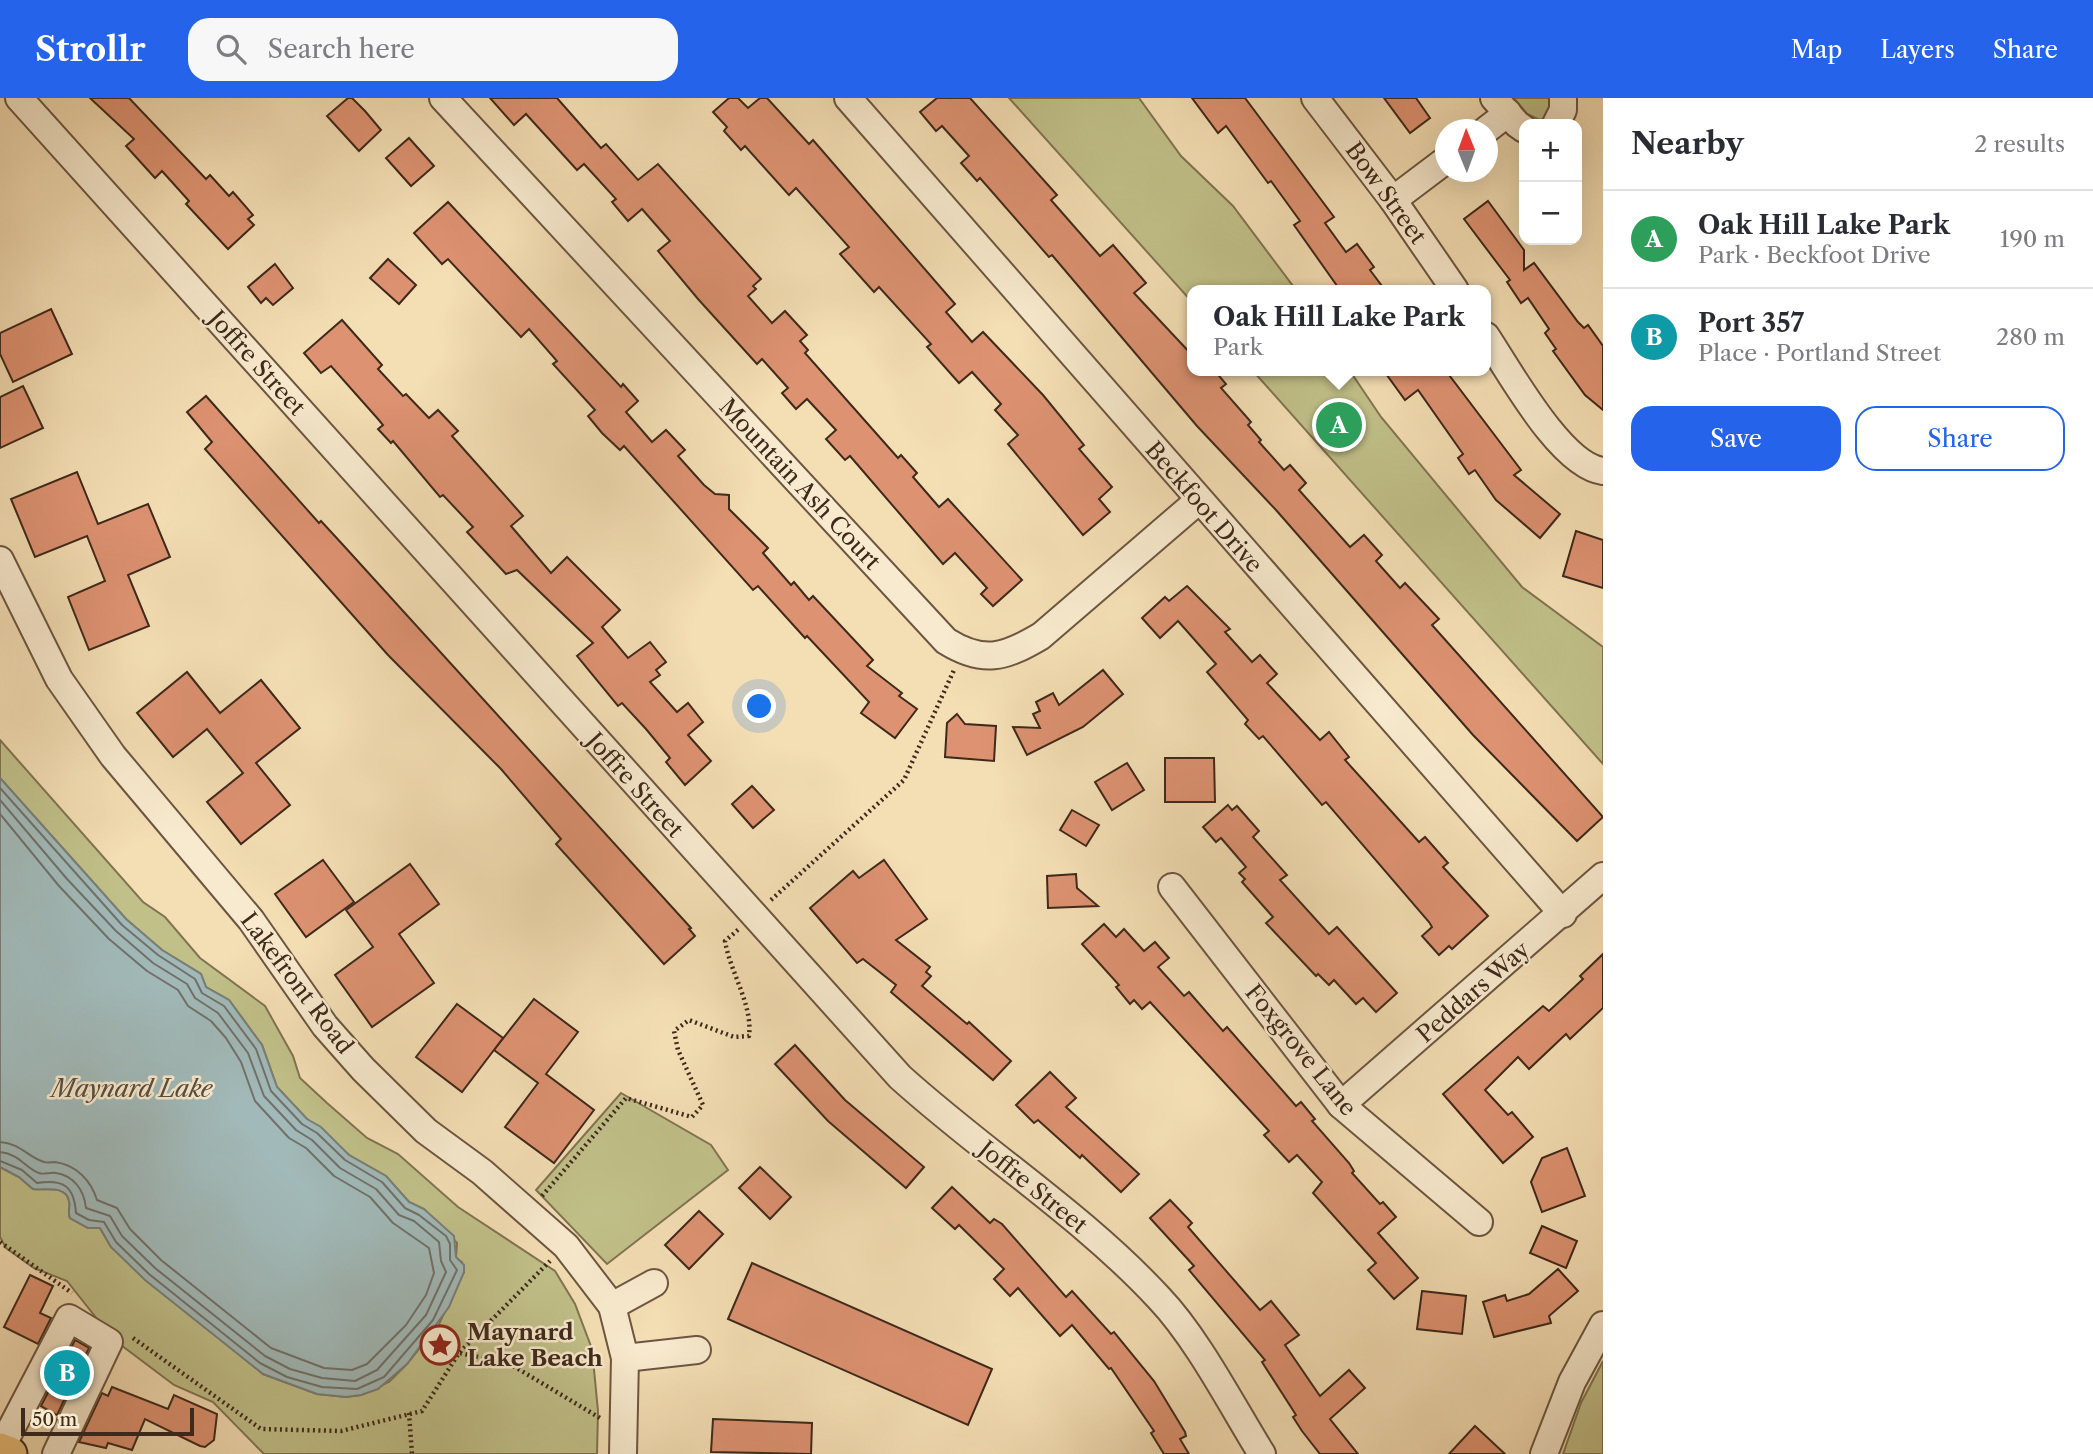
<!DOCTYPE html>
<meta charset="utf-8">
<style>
body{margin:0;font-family:"Libre Caslon Text",serif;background:#f7f7f7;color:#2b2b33}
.controls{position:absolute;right:21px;top:21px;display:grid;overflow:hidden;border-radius:14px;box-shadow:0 7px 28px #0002}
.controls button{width:63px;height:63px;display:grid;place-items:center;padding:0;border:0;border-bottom:2px solid #e1e1e2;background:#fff;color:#2b2b33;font:35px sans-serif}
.compass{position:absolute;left:1435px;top:21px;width:63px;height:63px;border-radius:50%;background:#fff;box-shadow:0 7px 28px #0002;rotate:359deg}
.scale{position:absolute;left:21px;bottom:18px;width:173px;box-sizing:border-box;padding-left:7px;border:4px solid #3e291b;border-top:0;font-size:19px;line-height:24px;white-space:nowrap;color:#3e291b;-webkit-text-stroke:5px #f8eace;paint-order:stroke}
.you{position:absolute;left:760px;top:609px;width:24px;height:24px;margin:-18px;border:5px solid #fff;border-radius:50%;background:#1a73e8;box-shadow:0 0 0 10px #1a73e833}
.badge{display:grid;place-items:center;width:46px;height:46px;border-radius:50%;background:#2563eb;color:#fff;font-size:23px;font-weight:700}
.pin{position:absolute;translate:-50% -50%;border:4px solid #fff;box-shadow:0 2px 7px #0006}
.popup{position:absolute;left:1187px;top:187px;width:304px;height:91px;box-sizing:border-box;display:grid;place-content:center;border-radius:14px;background:#fff;filter:drop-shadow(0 2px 5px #0005);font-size:23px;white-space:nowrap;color:#7c7c81}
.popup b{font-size:26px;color:#2b2b33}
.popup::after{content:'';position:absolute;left:50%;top:100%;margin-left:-14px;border:14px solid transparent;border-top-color:#fff}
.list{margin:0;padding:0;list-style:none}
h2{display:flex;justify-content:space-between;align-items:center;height:91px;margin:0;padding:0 28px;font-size:30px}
h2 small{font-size:23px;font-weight:400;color:#7c7c81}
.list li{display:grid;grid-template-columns:46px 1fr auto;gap:21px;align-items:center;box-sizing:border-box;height:98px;padding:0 28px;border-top:2px solid #e1e1e2}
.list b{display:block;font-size:26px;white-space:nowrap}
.list p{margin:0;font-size:23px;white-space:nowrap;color:#7c7c81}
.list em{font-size:23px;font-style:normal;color:#7c7c81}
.actions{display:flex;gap:14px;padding:21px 28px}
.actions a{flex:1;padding:16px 0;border:2px solid #2563eb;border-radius:21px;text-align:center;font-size:24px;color:#2563eb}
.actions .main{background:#2563eb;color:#fff}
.icon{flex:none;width:38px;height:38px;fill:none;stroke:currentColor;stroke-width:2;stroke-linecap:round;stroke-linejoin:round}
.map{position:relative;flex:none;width:1603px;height:1356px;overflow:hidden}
header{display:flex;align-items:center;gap:42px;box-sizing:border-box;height:98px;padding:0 35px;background:#2563eb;color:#fff}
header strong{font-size:33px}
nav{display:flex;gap:38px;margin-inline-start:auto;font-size:24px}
.search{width:490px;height:63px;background:#f7f7f7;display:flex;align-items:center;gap:18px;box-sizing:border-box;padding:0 24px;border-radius:21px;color:#7c7c81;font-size:26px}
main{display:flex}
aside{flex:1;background:#fff}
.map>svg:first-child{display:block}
.green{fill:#c1c089;stroke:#807452;stroke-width:2}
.water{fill:#a1b9b8;stroke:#797f79;stroke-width:2}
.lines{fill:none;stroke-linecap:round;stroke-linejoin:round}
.shore{stroke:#70716a;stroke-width:2}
.building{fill:#dd9271;stroke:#3e291b;stroke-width:2}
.minor-casing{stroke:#6c5641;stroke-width:30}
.major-casing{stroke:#3e291b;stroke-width:37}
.path{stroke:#3e291b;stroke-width:4.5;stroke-dasharray:2 3.5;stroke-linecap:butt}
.minor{stroke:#f8eace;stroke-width:26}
.major{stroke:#eabf7a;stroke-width:33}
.labels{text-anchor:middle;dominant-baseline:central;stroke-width:5;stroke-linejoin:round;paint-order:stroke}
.street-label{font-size:23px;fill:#3e291b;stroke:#f8eace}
.poi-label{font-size:23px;font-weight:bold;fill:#3e291b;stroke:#f8eace;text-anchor:start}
.water-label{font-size:24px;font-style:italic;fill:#574d42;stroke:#f8eace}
</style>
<header>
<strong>Strollr</strong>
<div class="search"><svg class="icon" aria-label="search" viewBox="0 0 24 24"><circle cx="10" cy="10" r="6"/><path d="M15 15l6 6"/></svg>Search here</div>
<nav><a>Map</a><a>Layers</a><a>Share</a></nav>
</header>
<main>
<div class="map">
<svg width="1603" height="1356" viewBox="0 0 1603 1356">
<rect width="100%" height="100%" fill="#f4deb4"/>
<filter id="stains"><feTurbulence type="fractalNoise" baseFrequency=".00286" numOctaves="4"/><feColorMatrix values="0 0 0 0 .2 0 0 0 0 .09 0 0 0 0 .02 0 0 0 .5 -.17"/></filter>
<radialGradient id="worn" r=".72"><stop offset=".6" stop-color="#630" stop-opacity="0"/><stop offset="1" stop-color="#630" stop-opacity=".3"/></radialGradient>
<g class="green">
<polygon points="1009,0 1139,0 1181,58 1233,108 1296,192 1192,192 1192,204"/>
<polygon points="1514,0 1555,0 1554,16 1540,22 1527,16"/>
<polygon points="1253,273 1350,273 1381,319 1522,489 1603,549 1603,666"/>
<path d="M0,642L143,804L165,819L200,860L265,908L293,958L300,980L327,1005L367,1040L398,1056L458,1109L555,1173L575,1206L592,1251L598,1313L597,1356H264L213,1304L174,1287L113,1241L67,1183L34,1170L6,1150L0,1139V1069L19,1079L33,1091C43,1093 66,1086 69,1103C71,1109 67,1113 70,1120L88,1130H100L111,1149L263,1276L317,1296L346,1299L361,1297L389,1284L407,1266L439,1226L464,1174L462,1164L456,1160L457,1145L424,1111L409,1104L386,1078L349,1057L307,1021L277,989L262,947L229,902L206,889L201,876L162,852L126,821L0,680Z"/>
<polygon points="621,995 711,1047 728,1072 607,1166 536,1092"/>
<polygon points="1603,1263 1603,1356 1563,1356 1581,1305"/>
</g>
<path class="water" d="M0,680L126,821L162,852L201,876L206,889L229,902L262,947L277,989L307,1021L321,1029L349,1057L386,1078L409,1104L424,1111L454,1138L456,1159L464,1167V1174L449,1209L407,1266L378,1291L361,1297L346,1299L317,1296L263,1276L145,1182L111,1149L100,1130H88L70,1120C67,1113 71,1109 69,1103C66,1086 43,1093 33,1091L19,1079L0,1069Z"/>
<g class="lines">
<g class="shore">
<path d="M0,690L122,827L158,857L195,881L202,895L224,908L256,951L271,993L302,1026L317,1035L345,1062L382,1084L405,1110L419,1117L446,1138L450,1146V1162L457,1172L433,1222L384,1279L357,1291L322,1289L287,1279L260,1265L149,1176L116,1144L104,1124L89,1122L76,1115C74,1089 65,1081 37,1085L22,1072L0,1063"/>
<path d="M0,702L67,781L116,833L153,865L187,886L195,900L218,915L248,955L264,998L296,1032L312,1042L340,1070L376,1091L399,1117L414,1123L439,1144L441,1163L446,1174L426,1217L377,1272L355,1283L322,1280L290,1271L265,1258L155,1170L122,1138L110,1118L86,1110C84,1093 75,1078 56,1075C51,1074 43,1077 39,1075C26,1071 20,1056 0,1054"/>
<path d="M0,716L59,788L109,841L147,873L178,892L188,908L211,923L226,940L241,964L255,1003L289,1040L306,1050L334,1078L370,1099L393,1125L429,1150L434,1175L426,1197L406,1227L367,1266L352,1272L324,1270L271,1250L161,1162L130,1131L117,1110L97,1102C91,1083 77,1067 55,1064C51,1064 47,1065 44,1064C29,1060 20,1045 0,1044"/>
</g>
</g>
<g class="building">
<polygon points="90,0 129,0 206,81 210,77 229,98 233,94 253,117 248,121 254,127 228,151 186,106 189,103 162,73 155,80 126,48 134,41"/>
<polygon points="348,0 352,0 365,13 381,32 359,53 327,18"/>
<polygon points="490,0 557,0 601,50 606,46 638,82 658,66 761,181 753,188 756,191 748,198 772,225 785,213 807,237 800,243 808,252 805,255 898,360 901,357 917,375 913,379 939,409 948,401 1022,482 993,508 981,496 987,490 955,455 943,466 850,358 845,362 826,341 836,332 807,301 796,311 782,295 788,290 762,261 757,266 698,201 658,153 670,143 642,111 628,123 612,104 616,101 584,66 577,72 526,16 514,27"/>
<polygon points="729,0 738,0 748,10 760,0 767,0 809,46 813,42 955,206 946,214 972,244 983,234 1043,297 1084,347 1079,351 1112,389 1099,401 1110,414 1083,437 1008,346 1018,337 995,312 1001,306 972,274 959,285 927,249 931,246 879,189 874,194 840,156 849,149 796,90 789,97 745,48 741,52 724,33 727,29 713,14"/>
<polygon points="937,0 970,0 1057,97 1051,102 1100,158 1113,147 1146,185 1134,195 1192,257 1192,273 1215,273 1226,286 1221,290 1251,324 1248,327 1261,342 1259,344 1284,372 1290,367 1306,385 1299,392 1350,449 1364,437 1382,457 1376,463 1400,490 1405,485 1439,521 1432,527 1603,719 1577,743 1473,637 1276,412 1197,328 1052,157 1049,159 980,80 977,83 961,65 969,58 942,28 936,33 920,14"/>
<polygon points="1192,0 1245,0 1334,119 1325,125 1346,154 1357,146 1374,169 1370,172 1385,192 1340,192 1294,127 1300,123 1271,83 1268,85 1226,28 1218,35"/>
<polygon points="1384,0 1416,0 1430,20 1410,35"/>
<polygon points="409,40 434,68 411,88 386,60"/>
<polygon points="1488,103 1524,152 1524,172 1534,165 1578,224 1584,230 1588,227 1603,248 1603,312 1585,297 1553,253 1556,251 1545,235 1549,231 1528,200 1521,205 1507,184 1510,182 1464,121"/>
<polygon points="448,104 621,289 623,286 638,303 626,314 652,344 666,332 685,352 678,358 704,387 715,396 729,397 729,411 768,450 763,455 791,487 794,484 809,502 813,498 873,562 867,568 902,595 899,598 917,611 895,640 861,615 869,604 807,538 805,540 758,488 753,492 624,348 620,352 602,335 588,318 595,312 553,266 557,263 529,231 521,239 448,161 442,166 414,135"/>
<polygon points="388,161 416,187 399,206 370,180"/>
<polygon points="275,166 293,190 273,207 266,200 261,205 248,189"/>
<polygon points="51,211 72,256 13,284 0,256 0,235"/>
<polygon points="342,222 382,267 378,271 403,298 406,296 429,320 438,312 458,333 452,338 523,418 511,428 551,475 567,459 620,512 602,529 628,560 650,544 666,564 656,572 660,577 650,584 677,614 688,605 703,624 688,637 711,663 685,687 666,664 670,660 646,631 622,605 618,608 577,558 593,545 517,472 506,476 467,434 473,429 443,397 440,399 393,343 391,345 378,331 383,327 378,321 331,268 321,275 304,255"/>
<polygon points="1384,273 1446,273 1521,372 1514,377 1560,416 1540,440 1496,402 1475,372 1469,376 1458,360 1463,356 1418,292 1405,302"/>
<polygon points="23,288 43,330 0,350 0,299"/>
<polygon points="206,298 319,425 321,423 344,448 691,830 689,831 695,838 664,866 556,746 561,741 501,671 388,557 205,351 212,344 187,314"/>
<polygon points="77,374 98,426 148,406 170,459 128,477 149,528 89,552 68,499 105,483 87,438 35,459 11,401"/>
<polygon points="1576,433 1603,442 1603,490 1563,478"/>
<polygon points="1187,488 1230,531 1225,534 1252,564 1260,557 1277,576 1267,585 1320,642 1329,634 1349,659 1345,662 1419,744 1425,739 1448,765 1443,769 1488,818 1452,851 1449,848 1439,857 1422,838 1432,829 1429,824 1326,704 1322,707 1263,638 1259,641 1245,626 1248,622 1207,574 1216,566 1178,523 1160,540 1142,520 1165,499 1169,503"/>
<polygon points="1103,572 1123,596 1083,629 1027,657 1013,629 1040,630 1033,616 1040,613 1036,604 1053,595 1059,607"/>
<polygon points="187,574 220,615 261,582 300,630 256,665 290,707 241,746 207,704 243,675 207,631 173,659 137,615"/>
<polygon points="957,616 965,626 996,628 994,663 945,659 947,625"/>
<polygon points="1165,660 1214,660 1215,704 1165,704"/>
<polygon points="1127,665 1144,692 1112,712 1095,684"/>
<polygon points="752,688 774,712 753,730 732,706"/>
<polygon points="1228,707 1232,712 1237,708 1259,733 1253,739 1287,777 1280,782 1329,836 1337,829 1397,895 1376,914 1363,900 1356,906 1334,882 1329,887 1318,876 1316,878 1266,825 1273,819 1242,784 1245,781 1239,775 1246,769 1221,740 1216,744 1203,729"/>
<polygon points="1072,712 1099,727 1086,748 1060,732"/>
<polygon points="323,762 354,804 306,839 275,796"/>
<polygon points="884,762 927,821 896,842 930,869 926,874 931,878 922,888 967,926 969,924 1011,963 993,982 891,894 896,887 863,861 857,865 810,810 853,773 859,780"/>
<polygon points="410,766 439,806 399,836 434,885 372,929 335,877 373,849 346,812"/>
<polygon points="1076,776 1077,790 1098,808 1048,810 1047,778"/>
<polygon points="1104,826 1116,839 1124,831 1144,853 1155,844 1169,860 1158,869 1184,898 1189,894 1223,933 1227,929 1296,1008 1301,1004 1315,1021 1312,1023 1349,1065 1354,1073 1352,1075 1380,1106 1383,1104 1396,1119 1378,1135 1418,1180 1394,1201 1368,1172 1376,1165 1313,1095 1322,1084 1297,1057 1289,1064 1264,1037 1269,1033 1150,904 1142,911 1134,902 1130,906 1116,889 1119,887 1082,846"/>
<polygon points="1603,856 1603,910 1570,941 1566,936 1529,971 1518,959 1485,992 1508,1017 1512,1014 1533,1039 1503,1065 1443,996 1543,908 1549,913 1583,881 1580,878"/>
<polygon points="534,901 578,934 546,976 594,1012 554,1065 505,1029 538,985 494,952"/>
<polygon points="457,906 503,940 462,994 416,959"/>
<polygon points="795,947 845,1002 924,1069 906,1090 828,1023 775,966"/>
<polygon points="1050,974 1076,1000 1066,1009 1139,1076 1121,1094 1082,1057 1080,1060 1038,1022 1034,1025 1016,1007"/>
<polygon points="1567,1050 1585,1098 1542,1114 1531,1084 1542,1060"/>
<polygon points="760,1069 791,1099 770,1121 739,1090"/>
<polygon points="952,1089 990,1125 994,1121 1002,1126 1066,1199 1072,1193 1111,1236 1114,1234 1154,1283 1185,1334 1186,1338 1180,1341 1189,1356 1164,1356 1151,1335 1154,1333 1111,1270 1109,1271 1072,1227 1060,1238 1018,1190 1010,1198 994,1181 1004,1171 959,1127 955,1131 932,1110"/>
<polygon points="1170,1102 1192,1125 1188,1129 1260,1212 1271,1203 1299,1237 1285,1247 1320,1298 1349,1272 1365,1290 1330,1321 1358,1356 1320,1356 1302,1333 1293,1319 1296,1317 1262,1264 1265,1262 1189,1172 1194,1168 1150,1120"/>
<polygon points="699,1113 723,1136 689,1171 665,1147"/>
<polygon points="1542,1128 1577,1143 1566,1170 1530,1155"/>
<polygon points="752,1165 992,1271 968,1327 728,1221"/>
<polygon points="1558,1171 1578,1193 1549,1218 1551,1225 1494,1239 1483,1204 1505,1197 1507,1203 1529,1196"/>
<polygon points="30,1177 53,1188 40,1215 51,1220 38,1246 4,1229"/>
<polygon points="1422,1193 1466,1198 1462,1236 1417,1231"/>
<polygon points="75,1242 89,1250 57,1317 41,1308"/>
<polygon points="112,1289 168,1311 174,1297 217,1316 214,1342 205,1349 200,1348 145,1321 132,1352 108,1345 106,1350 79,1344 102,1295 108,1298"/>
<polygon points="713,1321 812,1325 811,1356 711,1354"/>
<polygon points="1475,1328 1505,1356 1449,1356"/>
</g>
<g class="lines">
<g class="minor-casing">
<g id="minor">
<path d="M19,0L900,979C984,1055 1082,1117 1159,1200C1198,1241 1232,1308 1262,1356"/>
<path d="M443,0L946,543C983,566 1004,560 1041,538L1198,403"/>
<polyline points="848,0 1563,816"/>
<polyline points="1315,0 1393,102 1455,192"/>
<polyline points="1494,0 1517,26 1524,31"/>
<polyline points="1556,26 1563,12 1563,0"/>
<polyline points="1486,32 1508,15"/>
<polyline points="1393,102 1446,62"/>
<path d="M1486,238C1510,274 1561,368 1603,373"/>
<polyline points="0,462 59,581 113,658 251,822 325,928 363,971 426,1033 482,1074 566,1148 612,1208 625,1260 623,1356"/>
<polyline points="1172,789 1341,1007 1479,1124"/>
<polyline points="1341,1007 1603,778"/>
<polyline points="612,1208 654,1185"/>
<polyline points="625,1260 697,1252"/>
<polyline points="0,1352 69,1220 109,1244 56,1356"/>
<polyline points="1544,1356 1572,1284 1603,1227"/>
</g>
</g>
<g class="major-casing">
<polyline id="major" points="0,1352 10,1356"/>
</g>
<g class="path">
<polyline points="771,802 904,682 954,572"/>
<path d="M542,1098L626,1000L692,1019L703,1007L678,952L674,933L689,922L734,939L749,938C753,907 730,874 725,843L739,831"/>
<polyline points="0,1144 72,1195"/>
<polyline points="133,1240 261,1331 341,1333 422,1313 459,1255 550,1163"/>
<polyline points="460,1255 510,1266 600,1320"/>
<polyline points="409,1315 412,1356"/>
</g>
<use href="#minor" class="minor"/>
<use href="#major" class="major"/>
</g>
<defs>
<g id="sight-ring" transform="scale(2.0125)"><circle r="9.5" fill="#f8eace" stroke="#8f2418" stroke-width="1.5"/><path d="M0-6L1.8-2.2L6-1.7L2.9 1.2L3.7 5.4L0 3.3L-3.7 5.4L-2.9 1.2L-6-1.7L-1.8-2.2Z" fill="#8f2418"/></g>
</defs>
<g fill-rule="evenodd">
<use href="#sight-ring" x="440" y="1247"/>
</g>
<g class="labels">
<g class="street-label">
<text transform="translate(1386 95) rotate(54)">Bow Street</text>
<text transform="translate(257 265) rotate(48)">Joffre Street</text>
<text transform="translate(800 386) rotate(47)">Mountain Ash Court</text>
<text transform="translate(1204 409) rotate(49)">Beckfoot Drive</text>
<text transform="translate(635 687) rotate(48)">Joffre Street</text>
<text transform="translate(297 885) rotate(53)">Lakefront Road</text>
<text transform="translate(1473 894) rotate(-41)">Peddars Way</text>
<text transform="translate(1301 952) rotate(51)">Foxgrove Lane</text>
<text transform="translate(1033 1089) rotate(39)">Joffre Street</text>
</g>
<g class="poi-label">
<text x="467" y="1234">Maynard<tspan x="467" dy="26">Lake Beach</tspan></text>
</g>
<g class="water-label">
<text x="132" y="990">Maynard Lake</text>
</g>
</g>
<rect width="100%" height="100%" filter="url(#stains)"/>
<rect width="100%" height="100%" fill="url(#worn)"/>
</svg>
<div class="controls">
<button>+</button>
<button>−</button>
</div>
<svg class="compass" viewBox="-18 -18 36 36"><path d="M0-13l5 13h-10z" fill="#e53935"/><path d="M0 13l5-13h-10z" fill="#7c7c81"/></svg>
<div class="scale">50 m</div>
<div class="you"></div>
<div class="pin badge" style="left:1339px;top:327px;background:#2e9e5b">A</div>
<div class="popup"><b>Oak Hill Lake Park</b>Park</div>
<div class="pin badge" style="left:67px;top:1275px;background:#0f9aa8">B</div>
</div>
<aside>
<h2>Nearby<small>2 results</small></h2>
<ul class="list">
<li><span class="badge" style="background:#2e9e5b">A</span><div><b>Oak Hill Lake Park</b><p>Park · Beckfoot Drive</p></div><em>190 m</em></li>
<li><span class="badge" style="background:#0f9aa8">B</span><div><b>Port 357</b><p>Place · Portland Street</p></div><em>280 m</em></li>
</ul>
<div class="actions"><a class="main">Save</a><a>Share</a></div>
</aside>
</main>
